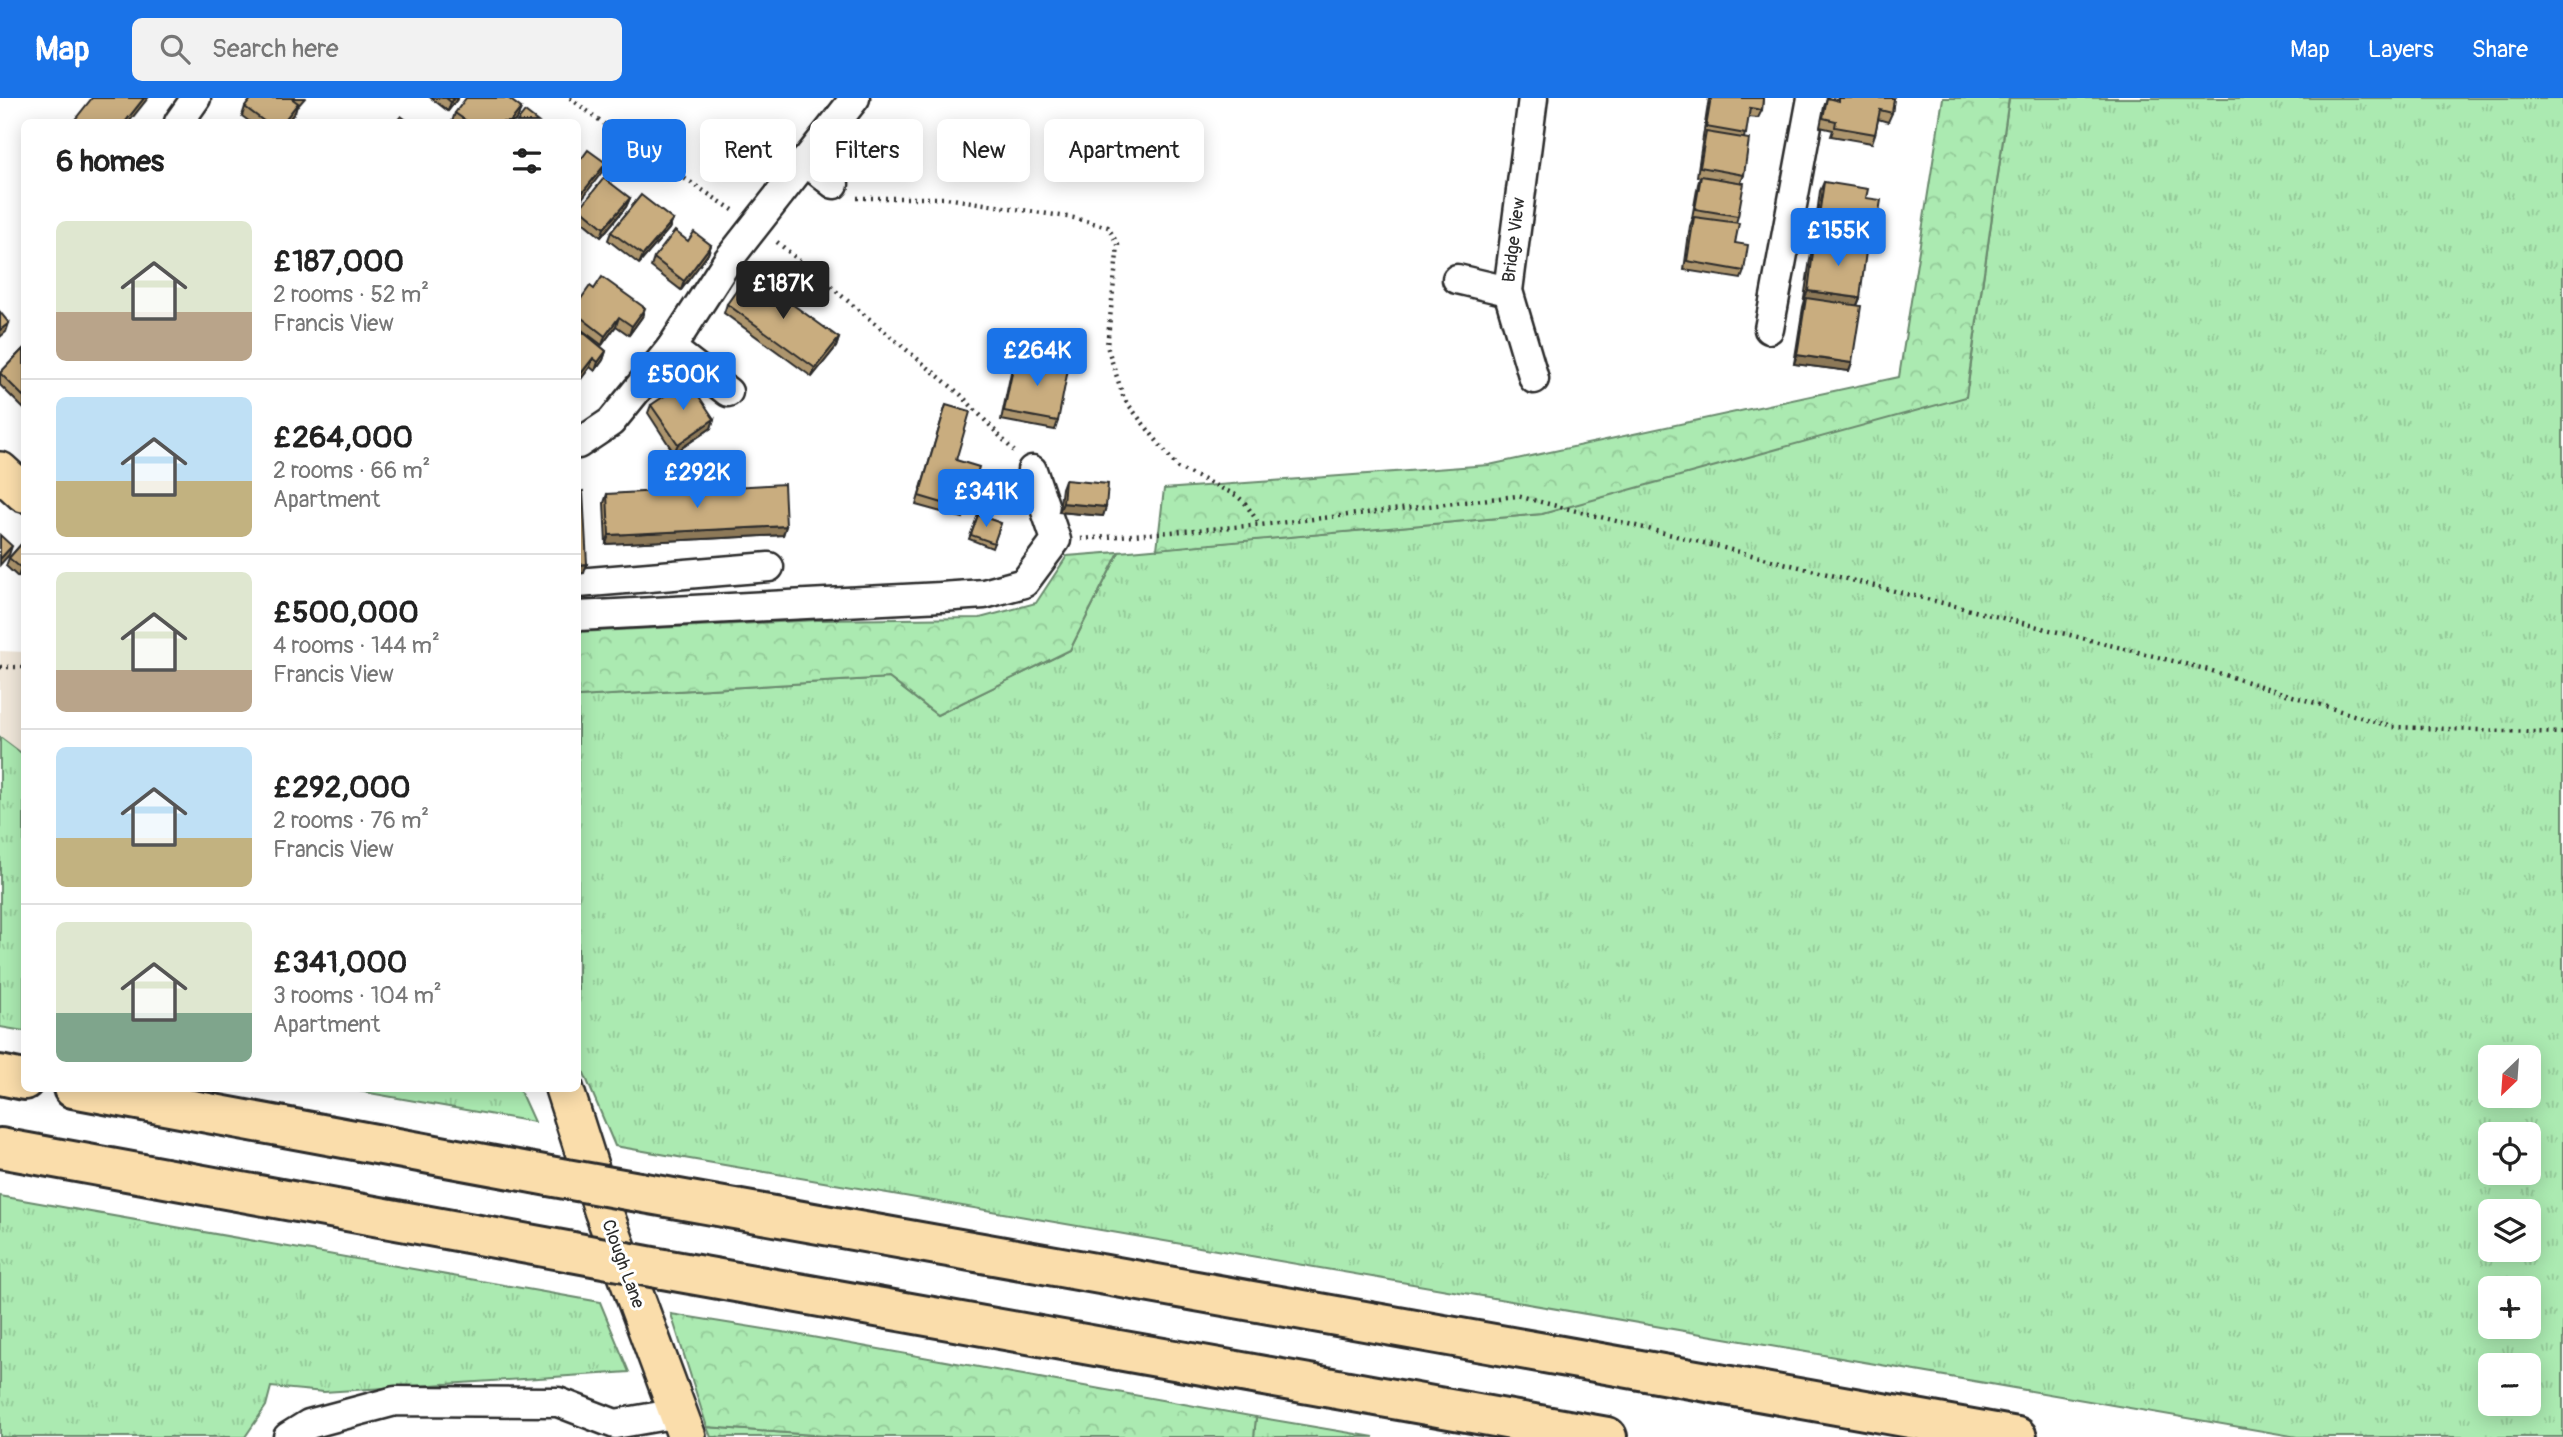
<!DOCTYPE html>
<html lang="en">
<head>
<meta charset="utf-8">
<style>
	:root { --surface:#fff; --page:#f2f2f2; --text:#222; --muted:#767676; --line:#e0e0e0; --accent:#1a73e8 }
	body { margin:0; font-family:Pangolin,sans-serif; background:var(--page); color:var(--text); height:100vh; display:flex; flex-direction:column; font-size:26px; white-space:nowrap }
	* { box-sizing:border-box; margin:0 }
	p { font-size:23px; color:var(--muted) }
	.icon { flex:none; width:38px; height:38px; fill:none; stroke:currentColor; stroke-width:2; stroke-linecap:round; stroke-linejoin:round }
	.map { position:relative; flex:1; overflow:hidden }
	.sheet { position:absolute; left:21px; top:21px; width:560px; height:973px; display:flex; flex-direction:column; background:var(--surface); border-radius:10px; box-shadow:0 4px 18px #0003 }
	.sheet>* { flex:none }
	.banner { position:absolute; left:602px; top:21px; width:665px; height:63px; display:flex; gap:14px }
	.needle { width:46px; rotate:205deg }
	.controls { position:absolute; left:2478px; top:947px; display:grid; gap:14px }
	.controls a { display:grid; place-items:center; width:63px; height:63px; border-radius:10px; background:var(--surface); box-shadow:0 4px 18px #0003; font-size:35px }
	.price { position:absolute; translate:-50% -60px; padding:0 16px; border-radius:7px; background:var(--accent); color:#fff; font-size:23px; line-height:46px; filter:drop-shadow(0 2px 4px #0008) }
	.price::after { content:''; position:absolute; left:50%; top:42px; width:21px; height:16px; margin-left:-10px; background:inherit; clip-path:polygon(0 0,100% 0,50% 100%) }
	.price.active { background:#222; color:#fff }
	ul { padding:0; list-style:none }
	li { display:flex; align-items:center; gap:21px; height:175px; padding:0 35px }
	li+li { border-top:2px solid var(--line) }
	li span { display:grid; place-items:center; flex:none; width:196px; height:140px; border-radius:10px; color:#555 }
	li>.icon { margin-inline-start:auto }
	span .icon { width:84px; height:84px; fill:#fffc; stroke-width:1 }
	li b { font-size:30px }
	h2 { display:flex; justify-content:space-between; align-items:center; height:84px; padding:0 35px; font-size:30px }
	.tag { padding:0 24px; border-radius:10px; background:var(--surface); box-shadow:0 4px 18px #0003; font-size:24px; line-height:63px }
	.tag.active { background:var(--accent); color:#fff }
	header { display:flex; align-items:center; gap:42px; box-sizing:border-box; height:98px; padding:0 35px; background:var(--accent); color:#fff }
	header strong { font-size:33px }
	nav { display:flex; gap:38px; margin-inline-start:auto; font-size:24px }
	.search { width:490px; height:63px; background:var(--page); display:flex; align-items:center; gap:18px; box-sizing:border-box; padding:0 24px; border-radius:10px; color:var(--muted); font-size:26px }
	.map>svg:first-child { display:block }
	.built { fill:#efe6d9 }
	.grass { fill:url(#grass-tufts); stroke:#6b8a6e; stroke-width:2; fill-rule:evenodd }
	.forest { fill:url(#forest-crowns); stroke:#6b8a6e; stroke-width:2 }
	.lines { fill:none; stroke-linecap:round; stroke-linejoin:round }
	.minor-casing { stroke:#2b2b2b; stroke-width:33 }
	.major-casing { stroke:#2b2b2b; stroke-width:42 }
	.highway-casing { stroke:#2b2b2b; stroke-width:44 }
	.path { stroke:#2b2b2b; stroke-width:4.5; stroke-dasharray:2 5; stroke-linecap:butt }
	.minor { stroke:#fff; stroke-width:28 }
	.major { stroke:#faddab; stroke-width:37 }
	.highway { stroke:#faddab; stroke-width:38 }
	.highway-bridge-casing { stroke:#2b2b2b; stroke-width:44; stroke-linecap:butt }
	.highway-bridge { stroke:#faddab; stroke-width:38 }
	.wall { fill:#ad956d; stroke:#2b2b2b; stroke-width:2 }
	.shaded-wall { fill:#8d7959; stroke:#2b2b2b; stroke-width:2 }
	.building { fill:#c9ad7f; stroke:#2b2b2b; stroke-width:2 }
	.labels { text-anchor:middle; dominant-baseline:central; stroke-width:6; stroke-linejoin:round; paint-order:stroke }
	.street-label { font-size:18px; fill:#2b2b2b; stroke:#fff }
</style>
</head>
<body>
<header>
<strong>Map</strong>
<div class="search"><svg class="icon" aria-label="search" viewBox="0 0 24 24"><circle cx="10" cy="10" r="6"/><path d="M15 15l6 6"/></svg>Search here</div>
<nav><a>Map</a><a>Layers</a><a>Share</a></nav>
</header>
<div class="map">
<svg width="2563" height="1339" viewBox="0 0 2563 1339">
	<defs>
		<pattern id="grass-tufts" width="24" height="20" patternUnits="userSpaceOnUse" patternTransform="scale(1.75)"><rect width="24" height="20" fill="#abeab1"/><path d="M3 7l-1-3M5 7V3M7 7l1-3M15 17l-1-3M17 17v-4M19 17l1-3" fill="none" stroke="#93c998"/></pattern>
		<pattern id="forest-crowns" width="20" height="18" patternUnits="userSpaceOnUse" patternTransform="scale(1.75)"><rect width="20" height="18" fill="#abeab1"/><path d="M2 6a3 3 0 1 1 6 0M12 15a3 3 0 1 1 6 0" fill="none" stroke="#93c998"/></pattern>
	</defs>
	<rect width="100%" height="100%" fill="#fff"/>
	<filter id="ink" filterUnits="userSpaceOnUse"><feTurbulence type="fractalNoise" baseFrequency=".0143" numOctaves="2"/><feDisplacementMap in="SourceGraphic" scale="14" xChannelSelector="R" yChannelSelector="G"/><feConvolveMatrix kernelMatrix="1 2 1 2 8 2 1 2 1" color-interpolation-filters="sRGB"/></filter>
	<g filter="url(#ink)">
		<polygon class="built" points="0,553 24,554 24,657 0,639"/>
		<g class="grass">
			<path d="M2009,0H2563V1339H2297L615,1048L578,961V599L889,580L937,617L1070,552L1119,454L1542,416L1968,287ZM2490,959H2529V998H2490ZM2490,1036H2529V1074H2490ZM2490,1113H2529V1152H2490ZM2490,1190H2529V1228H2490ZM2490,1267H2529V1306H2490Z"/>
			<polygon points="0,639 24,657 24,933 0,929"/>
			<polygon points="347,991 519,991 534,1024"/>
			<polygon points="0,1098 600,1204 629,1274 324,1294 271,1289 266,1308 245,1339 0,1339"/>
			<polygon points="1256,1319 1374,1339 1254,1339"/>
			<polygon points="707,1329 840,1339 711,1339"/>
		</g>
		<g class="forest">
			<polygon points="1943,0 2009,0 1966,299 1542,416 1157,451 1164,391 1489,367 1899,279"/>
			<polygon points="1119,454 1070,552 937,617 889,580 578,599 578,534 818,522 980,520 1036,505 1067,458"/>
			<polygon points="671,1216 801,1237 1256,1319 1254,1339 840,1339 707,1329"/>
		</g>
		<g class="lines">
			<g class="minor-casing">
				<g id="minor">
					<polyline points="1533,0 1508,193 1534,281"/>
					<polyline points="179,24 196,0"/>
					<polyline points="805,63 834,86"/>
					<polyline points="1457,181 1508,193"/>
					<polyline points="1769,231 1812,0"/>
					<polyline points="671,250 728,294"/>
					<polyline points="578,346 611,324 671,250 728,162 855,0"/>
					<polyline points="578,485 769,469"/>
					<polyline points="578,518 941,499 984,496 1024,485 1056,442 1032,372"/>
					<polyline points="288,1339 309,1326 395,1303 558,1304 615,1326 678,1315"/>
				</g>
			</g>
			<g class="major-casing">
				<g id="major">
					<polyline points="0,373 24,395"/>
					<polyline points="564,990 603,1112 687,1339"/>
				</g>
			</g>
			<g class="highway-casing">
				<g id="highway">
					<polyline points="0,977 24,982"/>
					<polyline points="73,990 549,1078"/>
					<polyline points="0,1050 572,1154"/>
					<polyline points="639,1094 2017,1339"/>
					<polyline points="663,1171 1607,1339"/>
				</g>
			</g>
			<g class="path">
				<polyline points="570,0 627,43 733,112"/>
				<polyline points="857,100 946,100 1074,120 1108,129 1118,147 1107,248 1124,301 1178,370 1236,397 1245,405 1260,427"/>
				<polyline points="777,144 961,297 1014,353"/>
				<polyline points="1081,441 1260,427 1517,398 2209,572 2392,629 2563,635"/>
				<polyline points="0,569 24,569"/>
			</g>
			<use href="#minor" class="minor"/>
			<use href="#major" class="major"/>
			<use href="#highway" class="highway"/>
			<g class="highway-bridge-casing">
				<g id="highway-bridge">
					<polyline points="549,1078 639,1094"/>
					<polyline points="572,1154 663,1171"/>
				</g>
			</g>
			<use href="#highway-bridge" class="highway-bridge"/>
		</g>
		<g class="wall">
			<polygon points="252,0 305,0 298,8 297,7 295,14 287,24 250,24 242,18 245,9"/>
			<polygon points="431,0 458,0 448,13"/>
			<polygon points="1709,0 1763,0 1762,12 1758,20 1748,19 1744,40 1744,77 1741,84 1738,118 1736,125 1735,145 1744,173 1741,181 1684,172 1690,128 1693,120 1692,120 1698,86 1700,79 1697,78"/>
			<polygon points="1827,0 1837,2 1838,0 1894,0 1892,15 1888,24 1878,21 1875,36 1872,45 1831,38 1833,32 1820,29 1824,9"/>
			<polygon points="521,10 518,19 514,24 452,24 455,15"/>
			<polygon points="1824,84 1866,100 1877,127 1874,136 1860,134 1857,145 1860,200 1857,208 1849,273 1794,266 1803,209 1805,202 1804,201 1812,148 1815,139 1818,139 1814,139 1820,93"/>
			<polygon points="630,100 626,109 601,139 578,120 580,110"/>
			<polygon points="673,122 669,131 639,166 608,142 611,134"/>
			<polygon points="688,143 711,147 708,156 681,192 651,169 654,160"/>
			<polygon points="578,205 642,219 629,237 616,228 602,247 578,229"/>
			<polygon points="727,206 839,240 836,249 812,279 724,215"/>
			<polygon points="578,230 606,253 603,262 595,273 590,269 578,285"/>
			<polygon points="24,250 24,311 0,287 0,275"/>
			<polygon points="1016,256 1058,323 1055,332 1001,322 1013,265"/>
			<polygon points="651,307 714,321 711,330 674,355 648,315"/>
			<polygon points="946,307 966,412 963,420 916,407"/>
			<polygon points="1065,382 1106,409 1103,418 1059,414 1062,390"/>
			<polygon points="607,396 786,428 783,437 606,446 604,405"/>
			<polygon points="978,417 1001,425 992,450 969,441"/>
			<polygon points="24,443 24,472 18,479 6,468 9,460"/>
		</g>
		<g class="shaded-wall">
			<polygon points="144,0 148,0 129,24 125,24"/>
			<polygon points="454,0 458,0 448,13 451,4"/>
			<polygon points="298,5 295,14 287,24 283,24"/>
			<polygon points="521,10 518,19 514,24 510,24"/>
			<polygon points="606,65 602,74 578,106 578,100"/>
			<polygon points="630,100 626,109 601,139 604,130"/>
			<polygon points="673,122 669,131 639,166 643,157"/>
			<polygon points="711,147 708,156 681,192 684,183"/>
			<polygon points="1808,193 1860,200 1856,209 1804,201"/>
			<polygon points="645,210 642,219 629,237 632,228"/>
			<polygon points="619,219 616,228 602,247 605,238"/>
			<polygon points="9,225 6,234 0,239 0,232"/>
			<polygon points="839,240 836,249 812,279 815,270"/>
			<polygon points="606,253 603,262 595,273 598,264"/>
			<polygon points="1797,257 1852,265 1849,273 1794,266"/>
			<polygon points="593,260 590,269 578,285 579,278"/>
			<polygon points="714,321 711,330 674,355 678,346"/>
			<polygon points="1063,405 1106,409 1103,418 1059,414"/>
			<polygon points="786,428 783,437 606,446 609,437"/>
			<polygon points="12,448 9,457 0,467 0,461"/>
			<polygon points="587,466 584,475 578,476 578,467"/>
			<polygon points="24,467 24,472 18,479 21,470"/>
		</g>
		<g class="building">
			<polygon points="92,0 144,0 125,24 73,24"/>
			<polygon points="252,0 291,0 298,5 283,24 265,24 245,9"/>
			<polygon points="446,0 454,0 451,4"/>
			<polygon points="466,0 508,0 521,10 510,24 468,24 455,15"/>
			<polygon points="1711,0 1763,0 1762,12 1750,10 1746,36 1706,29"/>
			<polygon points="1827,0 1839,3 1839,0 1894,0 1892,15 1880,12 1875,36 1835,29 1836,23 1823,20"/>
			<polygon points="525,14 538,24 517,24"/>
			<polygon points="401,18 409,24 396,24"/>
			<polygon points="1706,34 1749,41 1744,77 1700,69"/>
			<polygon points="588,52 606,65 578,100 578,56 582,60"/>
			<polygon points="1701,78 1744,85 1738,118 1695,111"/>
			<polygon points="604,80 630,100 604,130 580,110"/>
			<polygon points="1824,84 1868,91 1866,100 1881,102 1877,127 1862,125 1860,136 1817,130"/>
			<polygon points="641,97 673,122 643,157 611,134"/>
			<polygon points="1694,119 1739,125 1735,145 1748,147 1744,173 1687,163"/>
			<polygon points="675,133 688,143 694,134 711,147 684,183 654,160"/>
			<polygon points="1815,139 1867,146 1860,200 1808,193"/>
			<polygon points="749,175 839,240 815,270 727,206"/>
			<polygon points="602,179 645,210 632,228 619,219 605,238 578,217 578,205 590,188 594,191"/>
			<polygon points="1806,200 1861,208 1852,265 1797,257"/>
			<polygon points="0,214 9,225 0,232"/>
			<polygon points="578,230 606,253 598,264 593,260 579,278 578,277"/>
			<polygon points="24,250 24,299 0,275"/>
			<polygon points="1016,256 1069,266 1058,323 1004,313"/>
			<polygon points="688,282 714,321 678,346 651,307"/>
			<polygon points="946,307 970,314 956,362 979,369 966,412 919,398"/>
			<polygon points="1065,382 1108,386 1106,409 1063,405"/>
			<polygon points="784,386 786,428 609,437 607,396"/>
			<polygon points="583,393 587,466 578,467 578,394"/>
			<polygon points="978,417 1001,425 994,445 971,437"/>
			<polygon points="0,437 12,448 0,461"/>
			<polygon points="24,443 24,467 21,470 9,460"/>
		</g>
	</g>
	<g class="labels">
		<g class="street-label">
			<text transform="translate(1514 142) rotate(-83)">Bridge View</text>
			<text transform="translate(623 1166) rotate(70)">Clough Lane</text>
		</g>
	</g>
</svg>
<div class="controls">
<a><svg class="needle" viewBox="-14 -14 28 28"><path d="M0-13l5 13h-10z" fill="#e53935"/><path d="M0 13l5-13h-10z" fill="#767676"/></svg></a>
<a><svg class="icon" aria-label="locate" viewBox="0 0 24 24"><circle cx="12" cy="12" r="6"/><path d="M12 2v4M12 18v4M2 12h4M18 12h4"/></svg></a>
<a><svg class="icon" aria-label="layers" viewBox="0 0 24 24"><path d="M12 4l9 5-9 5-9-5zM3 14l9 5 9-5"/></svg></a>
<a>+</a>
<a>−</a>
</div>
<b class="price" style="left:1838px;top:170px">£155K</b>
<b class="price active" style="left:783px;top:223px">£187K</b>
<b class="price" style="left:1037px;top:290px">£264K</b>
<b class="price" style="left:683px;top:314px">£500K</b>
<b class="price" style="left:697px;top:412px">£292K</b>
<b class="price" style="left:986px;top:431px">£341K</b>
<div class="banner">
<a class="tag active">Buy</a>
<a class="tag">Rent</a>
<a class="tag">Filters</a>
<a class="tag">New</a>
<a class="tag">Apartment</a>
</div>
<section class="sheet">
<h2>6 homes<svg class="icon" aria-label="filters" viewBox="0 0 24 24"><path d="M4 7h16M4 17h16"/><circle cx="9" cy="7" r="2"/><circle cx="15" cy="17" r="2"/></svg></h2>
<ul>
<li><span style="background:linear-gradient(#dfe7d0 65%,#b9a48a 0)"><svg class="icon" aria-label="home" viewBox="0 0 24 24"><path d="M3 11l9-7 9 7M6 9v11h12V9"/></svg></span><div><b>£187,000</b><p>2 rooms · 52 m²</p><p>Francis View</p></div></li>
<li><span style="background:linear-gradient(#bfe0f5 60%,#c2b280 0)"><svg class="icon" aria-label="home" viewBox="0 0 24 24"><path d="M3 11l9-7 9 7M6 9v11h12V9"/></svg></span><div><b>£264,000</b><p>2 rooms · 66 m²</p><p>Apartment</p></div></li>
<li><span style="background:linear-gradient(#dfe7d0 70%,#b9a48a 0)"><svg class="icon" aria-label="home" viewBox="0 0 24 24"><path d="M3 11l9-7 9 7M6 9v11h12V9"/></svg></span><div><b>£500,000</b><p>4 rooms · 144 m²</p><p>Francis View</p></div></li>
<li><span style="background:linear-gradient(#bfe0f5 65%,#c2b280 0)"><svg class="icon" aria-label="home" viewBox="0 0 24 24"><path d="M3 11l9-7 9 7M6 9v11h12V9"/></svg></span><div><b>£292,000</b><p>2 rooms · 76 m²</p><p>Francis View</p></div></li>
<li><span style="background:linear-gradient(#dfe7d0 65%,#7fa58c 0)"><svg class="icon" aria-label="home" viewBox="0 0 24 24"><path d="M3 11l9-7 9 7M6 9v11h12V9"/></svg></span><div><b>£341,000</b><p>3 rooms · 104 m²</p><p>Apartment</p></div></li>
</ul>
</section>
</div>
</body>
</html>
